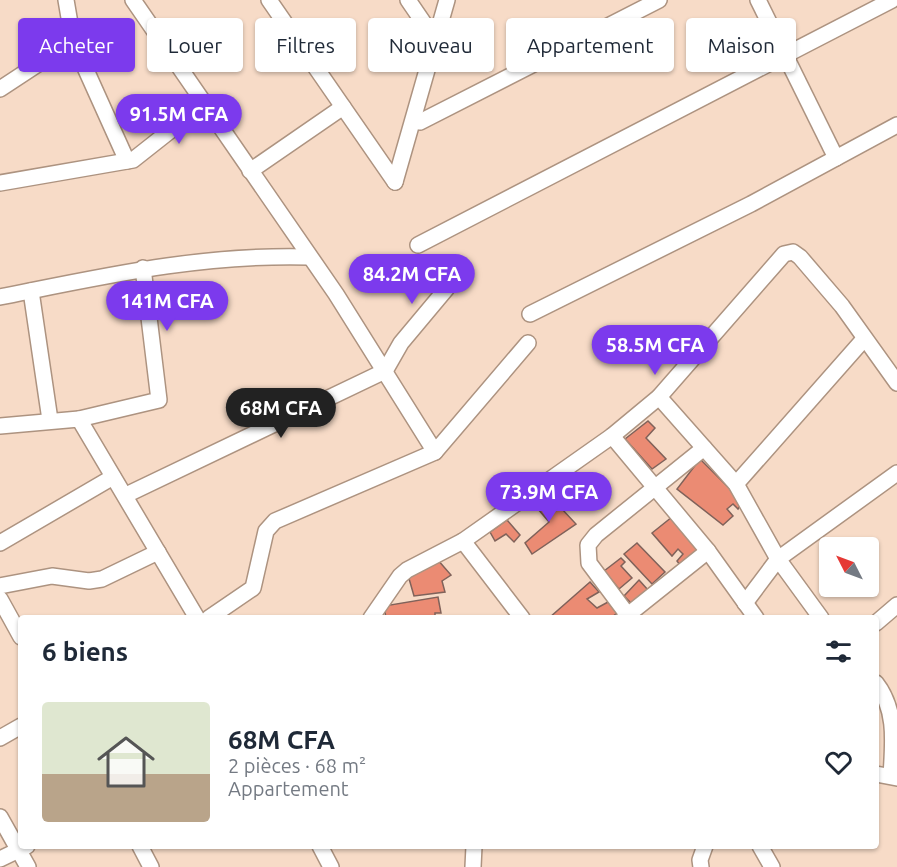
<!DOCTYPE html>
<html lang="fr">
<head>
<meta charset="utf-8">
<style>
	:root { --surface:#fff; --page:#f2f2f3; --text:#1f2937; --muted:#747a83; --line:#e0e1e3; --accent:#7c3aed }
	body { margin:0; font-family:Ubuntu,sans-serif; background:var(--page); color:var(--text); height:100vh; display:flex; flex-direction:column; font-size:22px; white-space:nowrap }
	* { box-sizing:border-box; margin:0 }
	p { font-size:20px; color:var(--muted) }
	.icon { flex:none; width:33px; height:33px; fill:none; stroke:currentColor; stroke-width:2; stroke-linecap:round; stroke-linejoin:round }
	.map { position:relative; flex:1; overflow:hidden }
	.sheet { position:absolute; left:18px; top:615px; width:861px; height:234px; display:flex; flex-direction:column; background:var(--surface); border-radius:6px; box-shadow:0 2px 4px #0004 }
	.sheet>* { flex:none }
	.guide { position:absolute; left:18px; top:18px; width:861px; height:54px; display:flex; gap:12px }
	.needle { width:39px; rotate:312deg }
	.controls { position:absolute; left:819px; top:537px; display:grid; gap:12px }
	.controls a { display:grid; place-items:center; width:60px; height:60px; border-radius:6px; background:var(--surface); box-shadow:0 2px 4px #0004; font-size:30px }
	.price { position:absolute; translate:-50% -51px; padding:0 14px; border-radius:21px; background:var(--accent); color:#fff; font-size:20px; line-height:39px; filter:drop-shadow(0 2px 3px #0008) }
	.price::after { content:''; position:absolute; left:50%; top:36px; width:18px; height:14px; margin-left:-9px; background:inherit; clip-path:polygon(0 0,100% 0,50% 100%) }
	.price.current { background:#222; color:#fff }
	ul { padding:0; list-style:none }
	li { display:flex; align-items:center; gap:18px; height:150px; padding:0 24px }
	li+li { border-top:2px solid var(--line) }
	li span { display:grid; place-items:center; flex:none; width:168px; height:120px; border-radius:6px; color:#555 }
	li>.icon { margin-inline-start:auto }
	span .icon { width:72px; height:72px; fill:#fffc; stroke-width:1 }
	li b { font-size:26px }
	h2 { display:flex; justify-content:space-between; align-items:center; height:72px; padding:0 24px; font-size:26px }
	.tag { padding:0 21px; border-radius:6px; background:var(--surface); box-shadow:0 2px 4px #0004; font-size:21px; line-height:54px }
	.tag.current { background:var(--accent); color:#fff }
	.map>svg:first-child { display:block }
	.building { fill:#eb8b73; stroke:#80625a; stroke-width:1.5 }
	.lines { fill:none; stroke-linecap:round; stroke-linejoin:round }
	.minor-casing { stroke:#ad9380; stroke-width:18 }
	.minor { stroke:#fff; stroke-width:15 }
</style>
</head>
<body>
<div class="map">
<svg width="897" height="867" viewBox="0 0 897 867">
	<rect width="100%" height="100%" fill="#f7dbc7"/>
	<g class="building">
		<polygon points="648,421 655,428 646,438 666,459 652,469 625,439"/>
		<polygon points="700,459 743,502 738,509 733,504 727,509 733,516 723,525 677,489"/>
		<polygon points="546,492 576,524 532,554 525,543 549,522 532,502"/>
		<polygon points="672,517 700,548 680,565 677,561 683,554 678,549 672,556 652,533"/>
		<polygon points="507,520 520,535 514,542 506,534 495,541 490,532"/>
		<polygon points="637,543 665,572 652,584 624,554"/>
		<polygon points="621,558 625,562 621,566 632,578 619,589 604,571"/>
		<polygon points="437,559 451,575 442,581 445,592 414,596 408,575"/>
		<polygon points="639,580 648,590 632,604 624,596"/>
		<polygon points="590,582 599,592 587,599 597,608 608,602 617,613 611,618 549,618"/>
		<polygon points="438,597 441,613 435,613 435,618 386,618 384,606"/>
	</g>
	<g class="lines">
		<g class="minor-casing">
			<g id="minor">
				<polyline points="66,0 73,41 127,161"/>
				<polyline points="133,0 336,294 435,452"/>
				<polyline points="269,0 395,182"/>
				<polyline points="408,0 434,38"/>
				<polyline points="758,0 836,158"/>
				<polyline points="0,89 73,41"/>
				<polyline points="420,122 659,0"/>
				<polyline points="250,171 343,107"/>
				<polyline points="395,182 447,0"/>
				<polyline points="0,183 133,160 204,104"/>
				<polyline points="418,245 892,0"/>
				<polyline points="31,291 50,420"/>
				<path d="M0,297C105,276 201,254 309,257"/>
				<polyline points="530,314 751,204 897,125"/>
				<polyline points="659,397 736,484 778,559 821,618"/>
				<polyline points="79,419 159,400 143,268"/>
				<polyline points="0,426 79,419 197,618"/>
				<polyline points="612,436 708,551 756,618"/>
				<polyline points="736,484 864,339"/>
				<polyline points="126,495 385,371 401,343 447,288"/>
				<polyline points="463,541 522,618"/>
				<polyline points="0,543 113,477"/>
				<polyline points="0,586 52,576 89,581 102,579 158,552"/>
				<polyline points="0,599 21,637"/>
				<polyline points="745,603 778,559 897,473"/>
				<polyline points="209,618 253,588 266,531 275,521 435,452 528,343"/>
				<polyline points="371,618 400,576 407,570 463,541 612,436 659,397 784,254 793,252 800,257 842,306 897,383"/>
				<polyline points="624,618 708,551"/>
				<polyline points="630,618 589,563 588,545 596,535 704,448"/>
				<polyline points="876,623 897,605"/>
				<path d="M876,683C897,710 893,743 891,776"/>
				<polyline points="0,738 21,726"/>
				<polyline points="876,774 897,778"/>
				<polyline points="0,817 28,867"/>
				<polyline points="140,846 151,867"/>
				<polyline points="320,846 331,867"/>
				<polyline points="760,846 772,867"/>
				<polyline points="0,859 27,846"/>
				<polyline points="473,867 474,846"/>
				<polyline points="701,867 700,860 705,846"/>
			</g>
		</g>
		<use href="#minor" class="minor"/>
	</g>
</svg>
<div class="controls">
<a><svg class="needle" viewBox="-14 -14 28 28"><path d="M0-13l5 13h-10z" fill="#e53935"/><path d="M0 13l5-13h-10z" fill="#747a83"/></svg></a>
</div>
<b class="price" style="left:179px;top:145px">91.5M CFA</b>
<b class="price" style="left:412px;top:305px">84.2M CFA</b>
<b class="price" style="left:167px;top:332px">141M CFA</b>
<b class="price" style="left:655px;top:376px">58.5M CFA</b>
<b class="price current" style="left:281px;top:439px">68M CFA</b>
<b class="price" style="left:549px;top:523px">73.9M CFA</b>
<div class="guide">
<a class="tag current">Acheter</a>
<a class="tag">Louer</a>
<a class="tag">Filtres</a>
<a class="tag">Nouveau</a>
<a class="tag">Appartement</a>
<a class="tag">Maison</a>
</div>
<section class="sheet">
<h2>6 biens<svg class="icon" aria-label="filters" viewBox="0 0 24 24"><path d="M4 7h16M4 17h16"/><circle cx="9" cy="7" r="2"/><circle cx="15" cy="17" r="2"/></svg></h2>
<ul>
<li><span style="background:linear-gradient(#dfe7d0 60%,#b9a48a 0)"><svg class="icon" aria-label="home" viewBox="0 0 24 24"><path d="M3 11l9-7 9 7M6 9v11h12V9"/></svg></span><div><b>68M CFA</b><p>2 pièces · 68 m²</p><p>Appartement</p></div><svg class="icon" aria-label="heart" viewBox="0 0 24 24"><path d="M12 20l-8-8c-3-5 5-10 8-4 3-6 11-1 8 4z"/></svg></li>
</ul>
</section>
</div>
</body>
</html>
